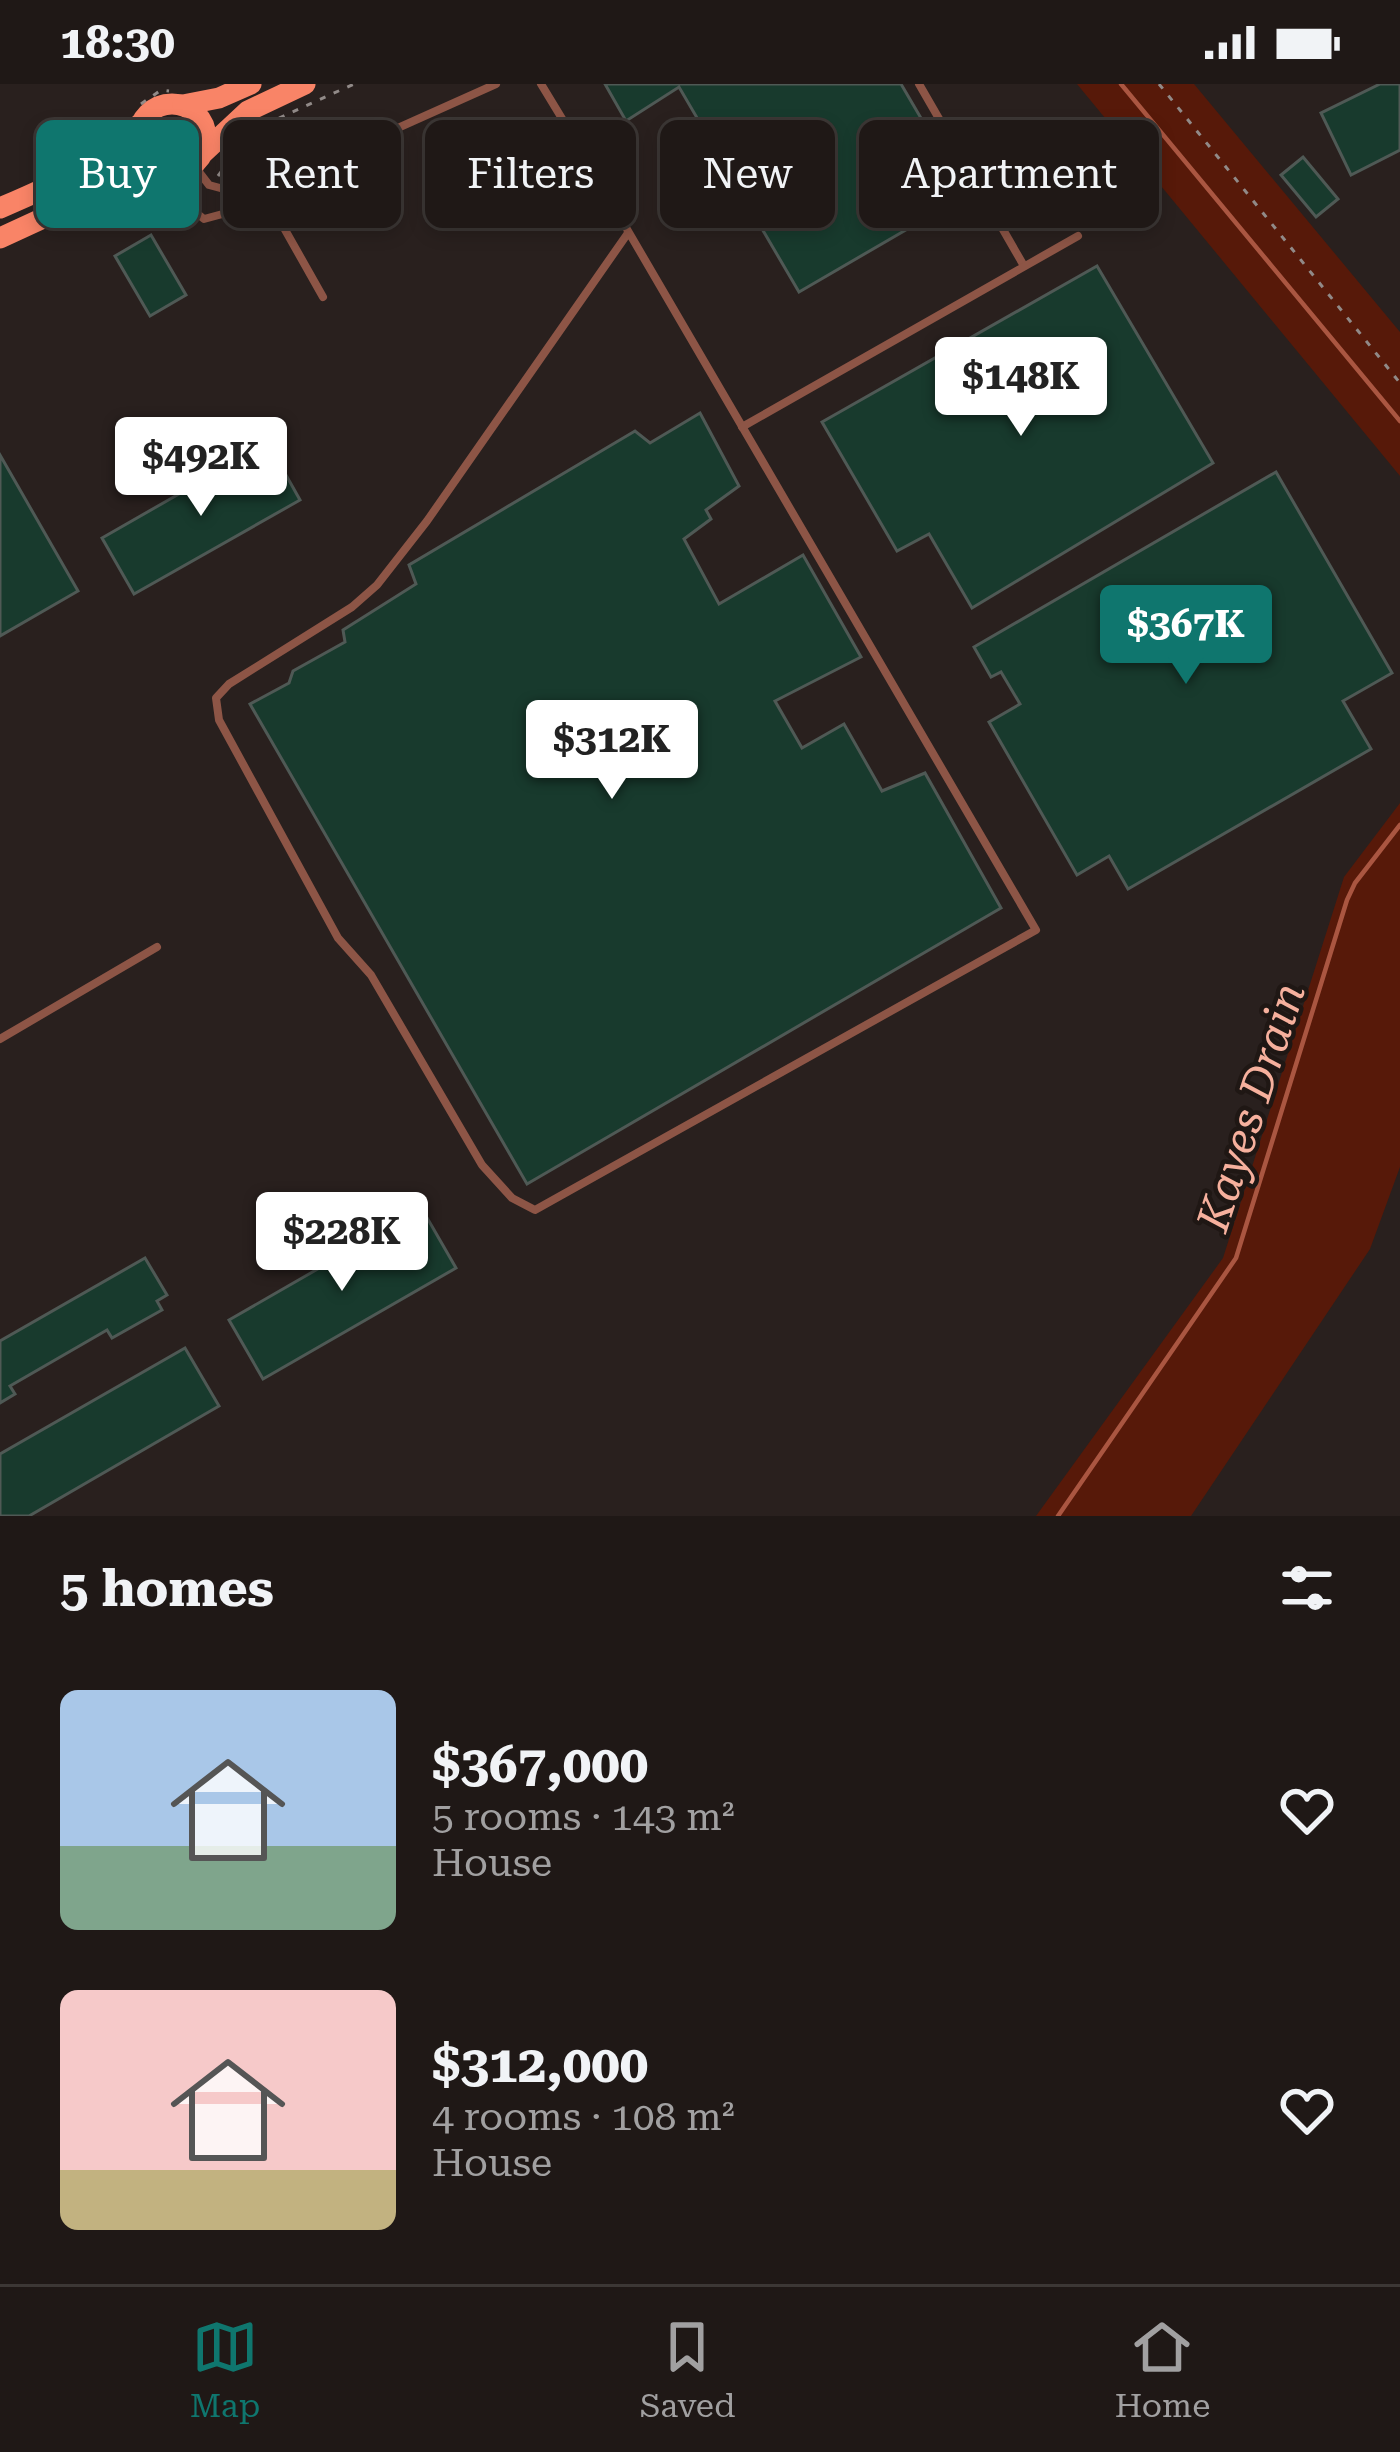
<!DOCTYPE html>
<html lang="en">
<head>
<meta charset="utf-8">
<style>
	:root { --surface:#1f1816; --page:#27211f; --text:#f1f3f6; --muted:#a1a0a1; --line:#3c3735; --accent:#0f766e }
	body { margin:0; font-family:"Roboto Serif",serif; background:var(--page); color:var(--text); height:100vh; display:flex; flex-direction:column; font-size:45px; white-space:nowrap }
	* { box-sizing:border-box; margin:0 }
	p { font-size:39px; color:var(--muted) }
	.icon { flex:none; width:66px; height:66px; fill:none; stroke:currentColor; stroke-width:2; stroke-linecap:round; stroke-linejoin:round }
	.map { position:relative; height:1432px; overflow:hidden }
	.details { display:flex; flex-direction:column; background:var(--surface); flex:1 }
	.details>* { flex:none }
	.top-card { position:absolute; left:36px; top:36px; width:1329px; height:108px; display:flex; gap:24px }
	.price { position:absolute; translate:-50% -102px; padding:0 27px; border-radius:12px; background:#fff; color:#222; font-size:39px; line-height:78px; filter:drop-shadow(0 3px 6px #0008) }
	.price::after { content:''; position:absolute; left:50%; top:72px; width:36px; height:27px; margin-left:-18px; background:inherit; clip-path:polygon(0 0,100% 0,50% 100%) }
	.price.active { background:var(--accent); color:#fff }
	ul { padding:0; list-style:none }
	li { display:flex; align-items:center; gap:36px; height:300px; padding:0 60px }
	li span { display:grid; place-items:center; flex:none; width:336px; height:240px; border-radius:18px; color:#555 }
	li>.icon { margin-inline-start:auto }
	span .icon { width:144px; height:144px; fill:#fffc; stroke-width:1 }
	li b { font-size:51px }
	h2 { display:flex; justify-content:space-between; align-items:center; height:144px; padding:0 60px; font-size:51px }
	.chip { padding:0 42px; border-radius:18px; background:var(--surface); box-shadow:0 6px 18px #0003,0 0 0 3px var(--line); font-size:42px; line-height:108px }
	.chip.active { background:var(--accent); color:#fff }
	.status { display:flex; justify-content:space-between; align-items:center; height:84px; padding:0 60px; background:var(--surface); direction:ltr }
	.status svg { height:33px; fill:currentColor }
	.menu { display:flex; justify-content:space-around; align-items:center; height:168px; border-top:3px solid var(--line); background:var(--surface); font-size:33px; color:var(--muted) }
	.menu a { display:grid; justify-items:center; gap:6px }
	.menu .active { color:var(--accent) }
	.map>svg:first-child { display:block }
	.green { fill:#571909 }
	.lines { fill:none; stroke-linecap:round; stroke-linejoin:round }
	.stream { stroke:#aa5641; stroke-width:4.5 }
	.building { fill:#183a2d; stroke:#4f5955; stroke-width:3 }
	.path { stroke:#918a88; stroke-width:3; stroke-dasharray:6 9; stroke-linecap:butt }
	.lane { stroke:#8d5546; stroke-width:8 }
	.primary { stroke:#f98467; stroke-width:21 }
	.labels { text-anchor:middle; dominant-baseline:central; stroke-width:9; stroke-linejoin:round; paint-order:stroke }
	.water-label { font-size:45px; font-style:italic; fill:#f6b09d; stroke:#1f1714 }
</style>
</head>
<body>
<div class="status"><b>18:30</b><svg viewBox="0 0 49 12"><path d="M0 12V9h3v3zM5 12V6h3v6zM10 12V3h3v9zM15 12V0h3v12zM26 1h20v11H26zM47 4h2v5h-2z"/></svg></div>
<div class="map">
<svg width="1400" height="1432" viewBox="0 0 1400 1432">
	<rect width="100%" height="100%" fill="#29201e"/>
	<g class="green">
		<polygon points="1077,0 1194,0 1400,248 1400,392"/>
		<polygon points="1400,719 1400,1083 1370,1165 1191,1432 1036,1432 1223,1174 1344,793"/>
	</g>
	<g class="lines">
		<g class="stream">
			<polyline points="1121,0 1400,337"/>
			<polyline points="1058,1432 1236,1174 1347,816 1355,799 1400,741"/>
		</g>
	</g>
	<g class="building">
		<polygon points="605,0 901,0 966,111 799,208 679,3 626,37"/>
		<polygon points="1380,0 1400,0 1400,66 1351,91 1321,29"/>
		<polygon points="1303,73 1338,115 1316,133 1281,91"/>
		<polygon points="151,151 186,211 150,232 115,172"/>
		<polygon points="1097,182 1213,379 972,524 929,450 897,467 822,338"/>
		<polygon points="700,329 739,402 706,426 711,435 684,455 719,520 803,471 861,573 775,617 802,664 844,640 882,707 925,689 1001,824 527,1100 250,620 289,599 293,587 345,558 343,546 416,500 409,481 635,347 650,359"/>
		<polygon points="268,359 300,416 134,510 102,454"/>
		<polygon points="0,371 78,507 0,552"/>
		<polygon points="1276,388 1392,589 1343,617 1371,665 1128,805 1109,772 1077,791 989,638 1020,620 1001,588 991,593 974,563"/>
		<polygon points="422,1125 456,1184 263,1295 229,1236"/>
		<polygon points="145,1174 167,1211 157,1217 162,1226 112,1254 107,1246 10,1302 15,1310 0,1319 0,1257"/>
		<polygon points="185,1264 219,1322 29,1432 0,1432 0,1370"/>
	</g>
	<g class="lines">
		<g class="path">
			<polyline points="1159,0 1400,299"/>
			<polyline points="141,20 161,6 169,7"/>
			<polyline points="279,34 354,0"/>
			<polyline points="218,92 244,56"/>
			<polyline points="140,108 166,114"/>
		</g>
		<g class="lane">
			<polyline points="541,0 572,51 1036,846 535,1126 512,1114 482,1081 371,891 338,854 219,636 216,614 229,600 352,523 377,501 427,437 628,149"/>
			<polyline points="919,0 1024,182"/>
			<polyline points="201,74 199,88 209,101 246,111"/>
			<polyline points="165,88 184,119 204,135 230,128 248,111 496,0"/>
			<polyline points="262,105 323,213"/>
			<polyline points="742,343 1078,152"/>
			<polyline points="0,955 157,863"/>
		</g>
		<g class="primary">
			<circle cx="172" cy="54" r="34"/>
			<polyline points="183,21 219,14 251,0"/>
			<polyline points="204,68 248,27 305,0"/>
			<path d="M0,124C54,101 98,82 140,40"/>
			<polyline points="0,154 154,83"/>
		</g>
	</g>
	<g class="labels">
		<g class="water-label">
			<text transform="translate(1251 1023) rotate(-72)">Kayes Drain</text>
		</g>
	</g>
</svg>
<b class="price" style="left:1021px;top:355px">$148K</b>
<b class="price" style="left:201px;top:435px">$492K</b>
<b class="price active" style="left:1186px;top:603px">$367K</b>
<b class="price" style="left:612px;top:718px">$312K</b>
<b class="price" style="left:342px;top:1210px">$228K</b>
<div class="top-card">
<a class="chip active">Buy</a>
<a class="chip">Rent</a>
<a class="chip">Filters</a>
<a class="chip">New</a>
<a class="chip">Apartment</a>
</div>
</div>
<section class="details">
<h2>5 homes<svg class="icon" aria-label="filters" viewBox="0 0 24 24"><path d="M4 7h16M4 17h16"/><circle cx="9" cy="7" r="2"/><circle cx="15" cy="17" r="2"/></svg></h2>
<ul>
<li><span style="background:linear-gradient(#a9c7e8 65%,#7fa58c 0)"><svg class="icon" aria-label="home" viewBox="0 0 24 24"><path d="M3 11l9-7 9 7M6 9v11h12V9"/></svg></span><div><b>$367,000</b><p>5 rooms · 143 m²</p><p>House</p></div><svg class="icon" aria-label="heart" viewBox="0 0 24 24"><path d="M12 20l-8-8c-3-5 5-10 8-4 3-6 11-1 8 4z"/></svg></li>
<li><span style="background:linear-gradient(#f6c9c9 75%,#c2b280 0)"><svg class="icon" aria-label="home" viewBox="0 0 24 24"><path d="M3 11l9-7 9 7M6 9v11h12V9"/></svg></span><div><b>$312,000</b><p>4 rooms · 108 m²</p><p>House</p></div><svg class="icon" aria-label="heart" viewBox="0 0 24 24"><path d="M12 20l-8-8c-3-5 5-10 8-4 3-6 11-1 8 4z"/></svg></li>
</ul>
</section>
<nav class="menu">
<a class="active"><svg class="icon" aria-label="map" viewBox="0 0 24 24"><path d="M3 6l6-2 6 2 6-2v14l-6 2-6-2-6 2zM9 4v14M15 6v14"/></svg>Map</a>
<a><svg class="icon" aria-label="saved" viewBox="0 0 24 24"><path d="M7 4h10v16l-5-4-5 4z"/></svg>Saved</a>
<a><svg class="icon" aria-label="home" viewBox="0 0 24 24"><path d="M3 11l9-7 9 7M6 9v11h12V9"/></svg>Home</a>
</nav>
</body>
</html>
